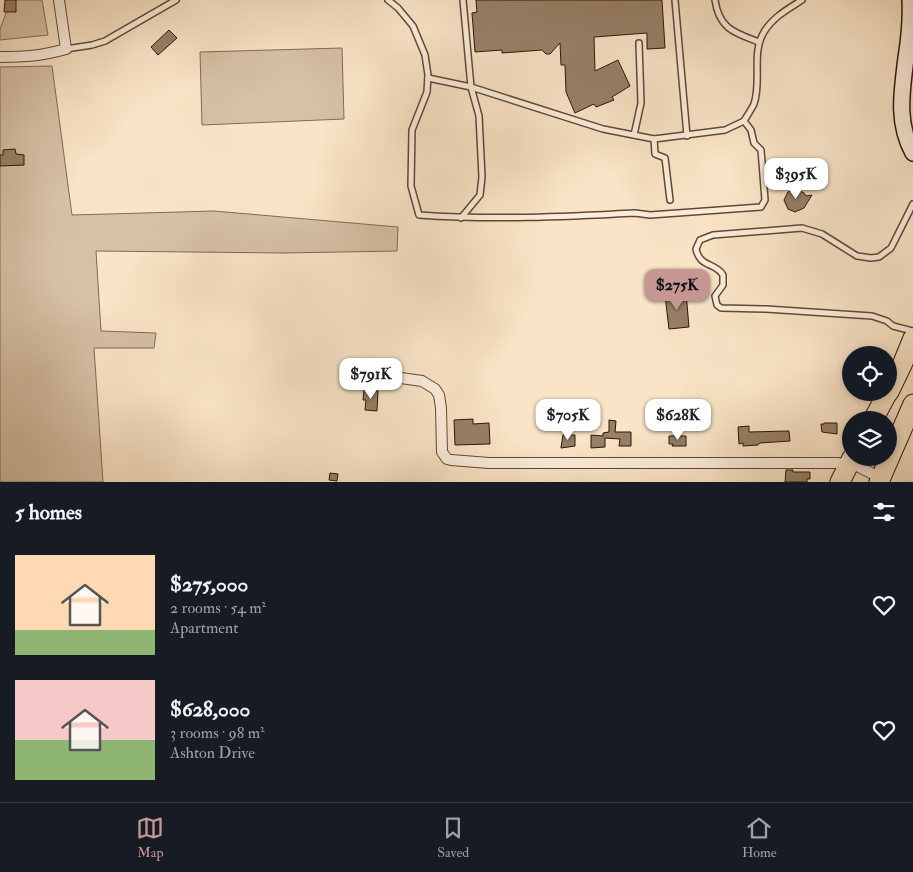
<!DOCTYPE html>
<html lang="en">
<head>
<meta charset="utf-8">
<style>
	:root { --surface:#171b24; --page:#242831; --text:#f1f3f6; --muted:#9ea1a6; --line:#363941; --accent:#c59692 }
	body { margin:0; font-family:"IM FELL Double Pica",serif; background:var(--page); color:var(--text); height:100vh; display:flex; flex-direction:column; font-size:19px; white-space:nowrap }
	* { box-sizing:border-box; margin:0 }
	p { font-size:16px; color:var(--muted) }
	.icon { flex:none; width:28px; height:28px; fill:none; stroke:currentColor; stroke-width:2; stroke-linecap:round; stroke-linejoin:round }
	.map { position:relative; height:482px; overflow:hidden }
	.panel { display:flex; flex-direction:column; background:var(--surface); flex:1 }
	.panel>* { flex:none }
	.tools { position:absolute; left:842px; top:346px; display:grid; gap:10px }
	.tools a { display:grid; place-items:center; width:55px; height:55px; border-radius:50%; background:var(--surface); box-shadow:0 2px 8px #0003; font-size:25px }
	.price { position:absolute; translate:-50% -42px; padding:0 11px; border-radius:10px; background:#fff; color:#222; font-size:16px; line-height:32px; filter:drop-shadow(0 1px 2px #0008) }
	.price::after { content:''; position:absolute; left:50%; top:30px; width:15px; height:11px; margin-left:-8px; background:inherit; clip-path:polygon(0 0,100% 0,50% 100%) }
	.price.selected { background:var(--accent); color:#111 }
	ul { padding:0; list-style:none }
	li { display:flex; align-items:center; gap:15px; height:125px; padding:0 15px }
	li span { display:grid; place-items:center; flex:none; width:140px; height:100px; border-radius:0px; color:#555 }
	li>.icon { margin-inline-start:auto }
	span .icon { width:60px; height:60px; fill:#fffc; stroke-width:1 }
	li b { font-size:21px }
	h2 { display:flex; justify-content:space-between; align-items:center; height:60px; padding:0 15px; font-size:21px }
	.menu { display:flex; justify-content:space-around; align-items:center; height:70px; border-top:1px solid var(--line); background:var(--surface); font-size:14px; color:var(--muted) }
	.menu a { display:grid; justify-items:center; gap:2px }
	.menu .selected { color:var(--accent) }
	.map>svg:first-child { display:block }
	.green { fill:#d6c1a6; stroke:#826a54 }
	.building { fill:#978068; stroke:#2d1402 }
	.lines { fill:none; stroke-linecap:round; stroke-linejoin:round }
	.lane-casing { stroke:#604833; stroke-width:8 }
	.street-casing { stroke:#604833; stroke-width:12 }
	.secondary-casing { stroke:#2d1402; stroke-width:18 }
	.highway-casing { stroke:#2d1402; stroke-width:21 }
	.lane { stroke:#fbeddb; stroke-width:5 }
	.street { stroke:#fbeddb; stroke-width:10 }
	.secondary { stroke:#fbeddb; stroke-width:15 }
	.highway { stroke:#f9e4c7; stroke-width:19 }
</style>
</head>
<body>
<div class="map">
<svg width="913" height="482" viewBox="0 0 913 482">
	<rect width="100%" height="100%" fill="#f9e4c7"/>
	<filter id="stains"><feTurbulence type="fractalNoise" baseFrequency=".004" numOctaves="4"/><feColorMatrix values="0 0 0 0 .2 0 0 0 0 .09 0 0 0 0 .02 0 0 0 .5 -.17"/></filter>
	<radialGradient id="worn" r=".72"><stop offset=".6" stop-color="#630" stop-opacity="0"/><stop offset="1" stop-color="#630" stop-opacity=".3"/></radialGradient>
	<g class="green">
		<polygon points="11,0 42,0 48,35 0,40 0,29"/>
		<polygon points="342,48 344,119 202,125 200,52"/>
		<polygon points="52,66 72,215 214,211 398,227 397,251 284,253 96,251 101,331 156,333 154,348 94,348 103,482 0,482 0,67"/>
	</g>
	<g class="building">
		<polygon points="5,0 16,0 16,12 4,12"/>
		<polygon points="476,0 662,0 665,48 647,49 647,33 594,37 595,71 618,60 630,86 612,97 614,100 596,107 594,104 575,113 566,92 565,65 561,65 560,43 550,54 546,54 542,50 502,53 502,50 475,52 472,13 477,12"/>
		<polygon points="169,30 177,38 158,55 151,47"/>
		<polygon points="15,149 16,154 24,155 24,165 0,166 0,155 3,155 3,150"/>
		<polygon points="796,189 804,193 806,196 812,195 804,208 795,212 788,209 784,200 788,192"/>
		<polygon points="678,293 686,293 689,327 669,329 665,295"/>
		<polygon points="375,366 376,374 373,377 366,378 364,367"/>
		<polygon points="364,390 378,391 377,411 365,410 366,400 363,400"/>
		<polygon points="672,415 673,425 662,426 661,416"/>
		<polygon points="473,419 473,424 489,423 490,444 455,445 454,420"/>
		<polygon points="609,420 616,421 615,432 631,432 631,446 619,446 620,439 605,438 605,447 591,448 591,435 603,436 603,433 609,432"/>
		<polygon points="824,423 837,423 837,434 822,432 821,424 824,424"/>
		<polygon points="749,426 749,432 789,431 790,441 760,443 758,445 743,446 743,443 739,444 738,427"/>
		<polygon points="563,435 575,435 575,446 561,448"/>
		<polygon points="669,436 686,436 686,446 672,446 673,444 669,444"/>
		<polygon points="786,470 793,470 793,472 810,472 810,479 807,479 807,482 785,482"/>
		<polygon points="330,473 338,474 337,481 329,480"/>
	</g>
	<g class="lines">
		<g class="lane-casing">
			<g id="lane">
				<path d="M388,0L398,8L413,26L425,55L428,75L427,92L412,130L411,186L419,215C491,220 562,217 635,213L650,215L761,207L765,200L761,150L754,143L751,130L744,121C747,116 751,110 754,104C762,81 751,53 764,32C773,17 788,9 802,0"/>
				<polyline points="675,0 687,136"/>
				<path d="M715,0C719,29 735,33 759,42"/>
				<polyline points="66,49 92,45 105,41 176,0"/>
				<polyline points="428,78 471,87 603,129 654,139 725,130 744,121"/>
				<polyline points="634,135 641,103 639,43"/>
				<polyline points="654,139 655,154 665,158 670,200"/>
				<path d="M913,204L891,248L879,257L871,258L857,256L822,234L802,228L713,235L700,240L696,249C700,268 715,262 723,275V285L715,296L717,305L721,308L766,309L872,316L887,321L893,326L913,331"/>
				<polyline points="461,218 480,195 482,177 479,116 471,87 463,0"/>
			</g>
		</g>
		<g class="street-casing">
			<g id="street">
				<path d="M0,57C25,57 41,56 66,49L59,0"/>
				<polyline points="377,383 382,378 387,376 422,381 435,389 439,395 441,408 442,452 447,459 451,460 489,463 837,463 857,466 881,478"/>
			</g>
		</g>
		<g class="secondary-casing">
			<path id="secondary" d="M910,0C911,19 909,39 906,58C902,91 896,122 913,153"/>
		</g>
		<g class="highway-casing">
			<g id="highway">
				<polyline points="889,392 902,365 913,338"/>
				<polyline points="873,420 888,392"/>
				<polyline points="840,482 852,458"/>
				<polyline points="879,482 913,404"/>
			</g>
		</g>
		<use href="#lane" class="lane"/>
		<use href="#street" class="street"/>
		<use href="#secondary" class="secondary"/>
		<use href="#highway" class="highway"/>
	</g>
	<rect width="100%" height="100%" filter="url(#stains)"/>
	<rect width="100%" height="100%" fill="url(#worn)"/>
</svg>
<div class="tools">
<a><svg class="icon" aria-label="locate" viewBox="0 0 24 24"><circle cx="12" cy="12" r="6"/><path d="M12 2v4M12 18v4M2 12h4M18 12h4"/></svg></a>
<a><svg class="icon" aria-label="layers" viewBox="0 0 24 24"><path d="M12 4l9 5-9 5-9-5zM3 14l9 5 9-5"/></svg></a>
</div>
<b class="price" style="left:796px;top:200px">$395K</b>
<b class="price selected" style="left:677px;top:311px">$275K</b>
<b class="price" style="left:371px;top:400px">$791K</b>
<b class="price" style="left:568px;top:441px">$705K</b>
<b class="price" style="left:678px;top:441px">$628K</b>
</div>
<section class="panel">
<h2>5 homes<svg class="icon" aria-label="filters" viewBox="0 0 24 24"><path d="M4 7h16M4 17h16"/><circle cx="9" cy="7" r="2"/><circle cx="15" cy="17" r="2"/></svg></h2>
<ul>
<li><span style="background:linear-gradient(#ffd9b3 75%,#8fb573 0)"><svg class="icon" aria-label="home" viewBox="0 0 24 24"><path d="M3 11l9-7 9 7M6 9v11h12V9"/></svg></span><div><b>$275,000</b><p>2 rooms · 54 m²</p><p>Apartment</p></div><svg class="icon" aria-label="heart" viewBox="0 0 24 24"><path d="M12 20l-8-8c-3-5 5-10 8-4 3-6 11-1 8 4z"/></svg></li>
<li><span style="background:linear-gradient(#f6c9c9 60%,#8fb573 0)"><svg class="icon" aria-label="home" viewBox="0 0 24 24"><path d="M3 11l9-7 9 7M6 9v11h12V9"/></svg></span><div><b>$628,000</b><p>3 rooms · 98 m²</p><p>Ashton Drive</p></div><svg class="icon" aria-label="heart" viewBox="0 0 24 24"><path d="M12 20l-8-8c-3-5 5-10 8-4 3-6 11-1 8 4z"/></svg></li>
</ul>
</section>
<nav class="menu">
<a class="selected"><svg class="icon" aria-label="map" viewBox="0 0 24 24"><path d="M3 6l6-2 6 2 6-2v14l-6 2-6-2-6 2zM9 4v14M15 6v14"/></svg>Map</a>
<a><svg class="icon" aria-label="saved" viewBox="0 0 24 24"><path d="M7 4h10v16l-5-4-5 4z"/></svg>Saved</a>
<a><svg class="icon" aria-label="home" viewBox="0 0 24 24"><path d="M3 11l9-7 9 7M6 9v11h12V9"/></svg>Home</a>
</nav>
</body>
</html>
